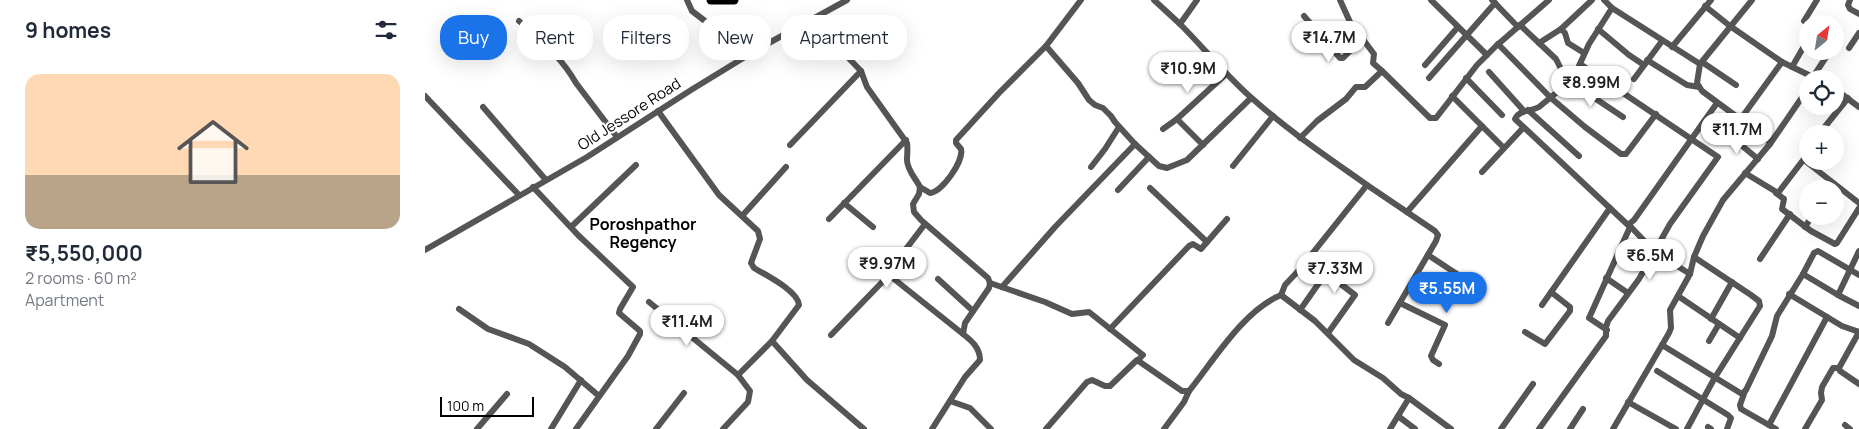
<!DOCTYPE html>
<html lang="en">
<head>
<meta charset="utf-8">
<style>
	:root { --surface:#fff; --page:#f6f6f7; --text:#1f2937; --muted:#747a83; --line:#e0e1e3; --accent:#1a73e8 }
	body { margin:0; font-family:Manrope,sans-serif; background:var(--page); color:var(--text); height:100vh; display:flex; flex-direction:column; font-size:19px; white-space:nowrap }
	* { box-sizing:border-box; margin:0 }
	p { font-size:16px; color:var(--muted) }
	.icon { flex:none; width:28px; height:28px; fill:none; stroke:currentColor; stroke-width:2; stroke-linecap:round; stroke-linejoin:round }
	.map { position:relative; flex:1; overflow:hidden }
	.drawer { display:flex; flex-direction:column; background:var(--surface); width:425px }
	.drawer>* { flex:none }
	.hud { position:absolute; left:15px; top:15px; width:475px; height:45px; display:flex; gap:10px }
	.needle { width:32px; rotate:30deg }
	.controls { position:absolute; left:1374px; top:15px; display:grid; gap:10px }
	.controls a { display:grid; place-items:center; width:45px; height:45px; border-radius:50%; background:var(--surface); box-shadow:0 5px 20px #0002; font-size:25px }
	.scale { position:absolute; left:15px; bottom:12px; width:94px; box-sizing:border-box; padding-left:5px; border:2px solid #000; border-top:0; font-size:14px; line-height:18px; white-space:nowrap; color:#000; -webkit-text-stroke:4px #fff; paint-order:stroke }
	.price { position:absolute; translate:-50% -42px; padding:0 11px; border-radius:18px; background:#fff; color:#222; font-size:16px; line-height:32px; filter:drop-shadow(0 1px 2px #0008) }
	.price::after { content:''; position:absolute; left:50%; top:30px; width:15px; height:11px; margin-left:-8px; background:inherit; clip-path:polygon(0 0,100% 0,50% 100%) }
	.price.on { background:var(--accent); color:#fff }
	ul { padding:0; list-style:none }
	li { display:grid; align-content:center; gap:10px; height:265px; padding:0 25px }
	li+li { border-top:1px solid var(--line) }
	li span { display:grid; place-items:center; height:155px; border-radius:15px; color:#555 }
	li>.icon { margin-inline-start:auto }
	span .icon { width:90px; height:90px; fill:#fffc; stroke-width:1 }
	li b { font-size:21px }
	h2 { display:flex; justify-content:space-between; align-items:center; height:60px; padding:0 25px; font-size:21px }
	.tag { padding:0 18px; border-radius:20px; background:var(--surface); box-shadow:0 5px 20px #0002; font-size:18px; line-height:45px }
	.tag.on { background:var(--accent); color:#fff }
	main { display:flex; flex:1; min-height:0 }
	.map>svg:first-child { display:block }
	.lines { fill:none; stroke-linecap:round; stroke-linejoin:round }
	.minor { stroke:#555; stroke-width:6 }
	.highway { stroke:#000; stroke-width:9 }
	.labels { text-anchor:middle; dominant-baseline:central; stroke-width:4; stroke-linejoin:round; paint-order:stroke }
	.street-label { font-size:15px; fill:#000; stroke:#fff }
	.neighbourhood-label { font-size:16px; font-weight:bold; fill:#000; stroke:#fff }
</style>
</head>
<body>
<main>
<section class="drawer">
<h2>9 homes<svg class="icon" aria-label="filters" viewBox="0 0 24 24"><path d="M4 7h16M4 17h16"/><circle cx="9" cy="7" r="2"/><circle cx="15" cy="17" r="2"/></svg></h2>
<ul>
<li><span style="background:linear-gradient(#ffd9b3 65%,#b9a48a 0)"><svg class="icon" aria-label="home" viewBox="0 0 24 24"><path d="M3 11l9-7 9 7M6 9v11h12V9"/></svg></span><div><b>₹5,550,000</b><p>2 rooms · 60 m²</p><p>Apartment</p></div></li>
</ul>
</section>
<div class="map">
<svg width="1434" height="429" viewBox="0 0 1434 429">
	<rect width="100%" height="100%" fill="#fff"/>
	<g class="lines">
		<g class="minor">
			<polyline points="262,0 267,11 297,34 322,56"/>
			<polyline points="729,0 755,24"/>
			<polyline points="1006,0 1062,55"/>
			<polyline points="1067,0 1093,27"/>
			<polyline points="1179,0 1187,8 1275,64 1327,0"/>
			<polyline points="1425,0 1423,5 1425,9 1434,14"/>
			<polyline points="1280,6 1305,26 1357,62 1392,79"/>
			<path d="M1187,8L1164,44L1148,79L1114,107C1105,112 1095,109 1090,119L1203,225L1209,220L1292,103"/>
			<polyline points="879,16 915,58 918,58 937,39"/>
			<path d="M393,17L410,44L436,71L442,87L482,143C483,149 482,154 482,160C482,170 491,179 495,187L494,194L488,204L489,212L496,220L563,278L565,283L564,288L540,323L538,334C547,341 555,348 555,360L540,377L507,429"/>
			<path d="M94,21C114,37 138,60 151,83L192,137"/>
			<polyline points="1379,21 1392,0"/>
			<polyline points="1095,25 1131,59 1141,79 1198,117"/>
			<polyline points="1136,29 1167,0"/>
			<polyline points="1173,29 1204,55 1219,65"/>
			<polyline points="1114,43 1136,29 1140,33 1143,43 1159,53"/>
			<polyline points="1073,44 1126,98 1160,127 1196,154 1201,154 1231,114"/>
			<polyline points="1410,44 1410,43"/>
			<polyline points="621,46 653,83 664,100 670,105 678,108 686,116 690,122 710,144 734,166 742,168 762,160 826,98"/>
			<polyline points="1247,47 1286,0"/>
			<polyline points="1424,48 1434,33"/>
			<polyline points="1222,60 1262,85 1274,87"/>
			<polyline points="1277,62 1311,85"/>
			<polyline points="1000,65 1033,27"/>
			<polyline points="1367,67 1382,41"/>
			<polyline points="957,71 1005,118 1011,118 1052,65 1071,46 1124,0"/>
			<polyline points="1064,72 1099,111"/>
			<polyline points="1388,77 1405,51"/>
			<polyline points="1004,78 1070,3"/>
			<polyline points="1041,78 1077,115"/>
			<polyline points="1209,79 1237,41"/>
			<polyline points="1410,89 1434,107"/>
			<polyline points="0,96 94,195"/>
			<polyline points="1027,96 1079,148"/>
			<polyline points="58,107 121,180"/>
			<polyline points="1103,110 1154,156"/>
			<path d="M233,111L294,195L333,231L335,239L326,263L329,268C341,275 373,291 374,305L347,341L382,380L439,429"/>
			<polyline points="752,119 778,145"/>
			<polyline points="738,129 752,119 801,74"/>
			<polyline points="1394,134 1423,98"/>
			<polyline points="875,138 892,121 921,99 931,87 940,87 957,71 948,63 949,54 925,22 915,0"/>
			<polyline points="1345,144 1382,90"/>
			<polyline points="365,145 436,71"/>
			<polyline points="1333,159 1304,135 1357,62"/>
			<polyline points="1379,160 1434,203"/>
			<polyline points="808,166 848,116"/>
			<polyline points="666,167 680,149 694,127"/>
			<polyline points="1057,172 1098,128"/>
			<polyline points="1320,173 1353,193 1382,155"/>
			<polyline points="942,185 1010,231 1013,235 1011,241 963,323"/>
			<polyline points="108,187 153,235 208,287 195,309 194,313 215,331 215,334 203,356 151,429"/>
			<path d="M495,187L505,193C517,192 539,161 536,149L531,143V140L574,93L621,46L656,0"/>
			<polyline points="725,188 782,242"/>
			<polyline points="693,190 724,157"/>
			<polyline points="1351,193 1359,199 1357,209 1386,231 1410,244 1412,243 1434,208"/>
			<polyline points="419,203 448,227"/>
			<polyline points="982,212 1057,126"/>
			<polyline points="317,216 361,167"/>
			<polyline points="404,219 481,140"/>
			<polyline points="500,224 465,270 464,275 538,334"/>
			<polyline points="1204,225 1230,252 1265,274"/>
			<polyline points="146,227 211,165"/>
			<polyline points="1380,227 1387,216"/>
			<polyline points="0,250 162,157 266,90 333,49 422,0"/>
			<polyline points="1003,255 1038,278"/>
			<polyline points="883,259 930,295 903,333"/>
			<polyline points="1335,259 1365,214"/>
			<polyline points="1378,274 1389,253 1393,251 1434,275"/>
			<polyline points="1181,278 1203,293"/>
			<polyline points="513,279 548,311"/>
			<polyline points="565,283 620,302 647,314 664,312 718,355 713,360"/>
			<polyline points="577,287 630,227 710,144"/>
			<polyline points="1364,294 1417,326 1434,332"/>
			<polyline points="856,295 890,321 929,360 958,378 976,394 984,398 965,429"/>
			<polyline points="1413,295 1434,306"/>
			<polyline points="1253,296 1315,338"/>
			<polyline points="224,302 313,375"/>
			<polyline points="975,303 1020,325 1006,356 1008,360 1014,364"/>
			<polyline points="1117,305 1185,208"/>
			<polyline points="34,309 63,329 104,344 140,367 174,396"/>
			<polyline points="875,310 901,273"/>
			<polyline points="1286,319 1307,282"/>
			<polyline points="685,329 764,246 768,244 776,249 802,219"/>
			<polyline points="1182,330 1164,318 1205,227"/>
			<polyline points="1100,332 1120,344 1145,311 1145,307 1126,292"/>
			<polyline points="1434,332 1414,368 1415,371 1434,384"/>
			<polyline points="406,335 464,275"/>
			<polyline points="1284,341 1294,324"/>
			<polyline points="1237,345 1317,394 1321,390 1347,336 1352,316 1378,274 1413,295 1434,251"/>
			<polyline points="1232,371 1303,415 1306,418 1302,429"/>
			<polyline points="1320,391 1315,405 1316,409 1351,429"/>
			<polyline points="984,398 1026,429"/>
			<polyline points="525,401 545,408 566,429"/>
			<polyline points="1203,402 1251,429"/>
			<polyline points="973,416 990,429"/>
			<polyline points="1344,425 1402,317"/>
			<polyline points="1420,425 1425,429"/>
			<polyline points="1283,427 1286,429"/>
			<polyline points="52,429 82,394"/>
			<polyline points="126,429 156,380"/>
			<polyline points="231,429 259,393"/>
			<polyline points="298,429 323,402 325,391 313,375 347,341"/>
			<path d="M621,429L662,382L667,380L680,386H685L712,360L757,391H764C789,360 818,311 856,295L860,285L875,269L942,185C904,158 865,132 829,100C802,77 780,49 755,24L772,0"/>
			<polyline points="739,429 759,402 764,391"/>
			<polyline points="1076,429 1108,384"/>
			<polyline points="1114,429 1181,336 1181,327 1183,321 1214,279 1245,224 1293,157 1155,64"/>
			<polyline points="1145,429 1158,409"/>
			<polyline points="1188,429 1244,333 1246,328 1245,310 1265,274 1269,257 1278,236 1298,200 1345,144 1342,139 1277,91 1272,83 1275,64"/>
			<polyline points="1262,429 1289,379 1335,306 1334,301 1326,295 1269,257"/>
			<polyline points="1380,429 1397,400 1396,393 1397,387 1408,368 1414,368"/>
		</g>
		<polyline class="highway" points="286,0 309,0"/>
	</g>
	<g class="labels">
		<g class="street-label">
			<text transform="translate(204 114) rotate(-33)">Old Jessore Road</text>
		</g>
		<g class="neighbourhood-label">
			<text x="218" y="224">Poroshpathor<tspan x="218" dy="18">Regency</tspan></text>
		</g>
	</g>
</svg>
<div class="controls">
<a><svg class="needle" viewBox="-14 -14 28 28"><path d="M0-13l5 13h-10z" fill="#e53935"/><path d="M0 13l5-13h-10z" fill="#747a83"/></svg></a>
<a><svg class="icon" aria-label="locate" viewBox="0 0 24 24"><circle cx="12" cy="12" r="6"/><path d="M12 2v4M12 18v4M2 12h4M18 12h4"/></svg></a>
<a>+</a>
<a>−</a>
</div>
<div class="scale">100 m</div>
<b class="price" style="left:904px;top:63px">₹14.7M</b>
<b class="price" style="left:763px;top:94px">₹10.9M</b>
<b class="price" style="left:1166px;top:108px">₹8.99M</b>
<b class="price" style="left:1312px;top:155px">₹11.7M</b>
<b class="price" style="left:1225px;top:281px">₹6.5M</b>
<b class="price" style="left:462px;top:289px">₹9.97M</b>
<b class="price" style="left:910px;top:294px">₹7.33M</b>
<b class="price on" style="left:1022px;top:314px">₹5.55M</b>
<b class="price" style="left:262px;top:347px">₹11.4M</b>
<div class="hud">
<a class="tag on">Buy</a>
<a class="tag">Rent</a>
<a class="tag">Filters</a>
<a class="tag">New</a>
<a class="tag">Apartment</a>
</div>
</div>
</main>
</body>
</html>
